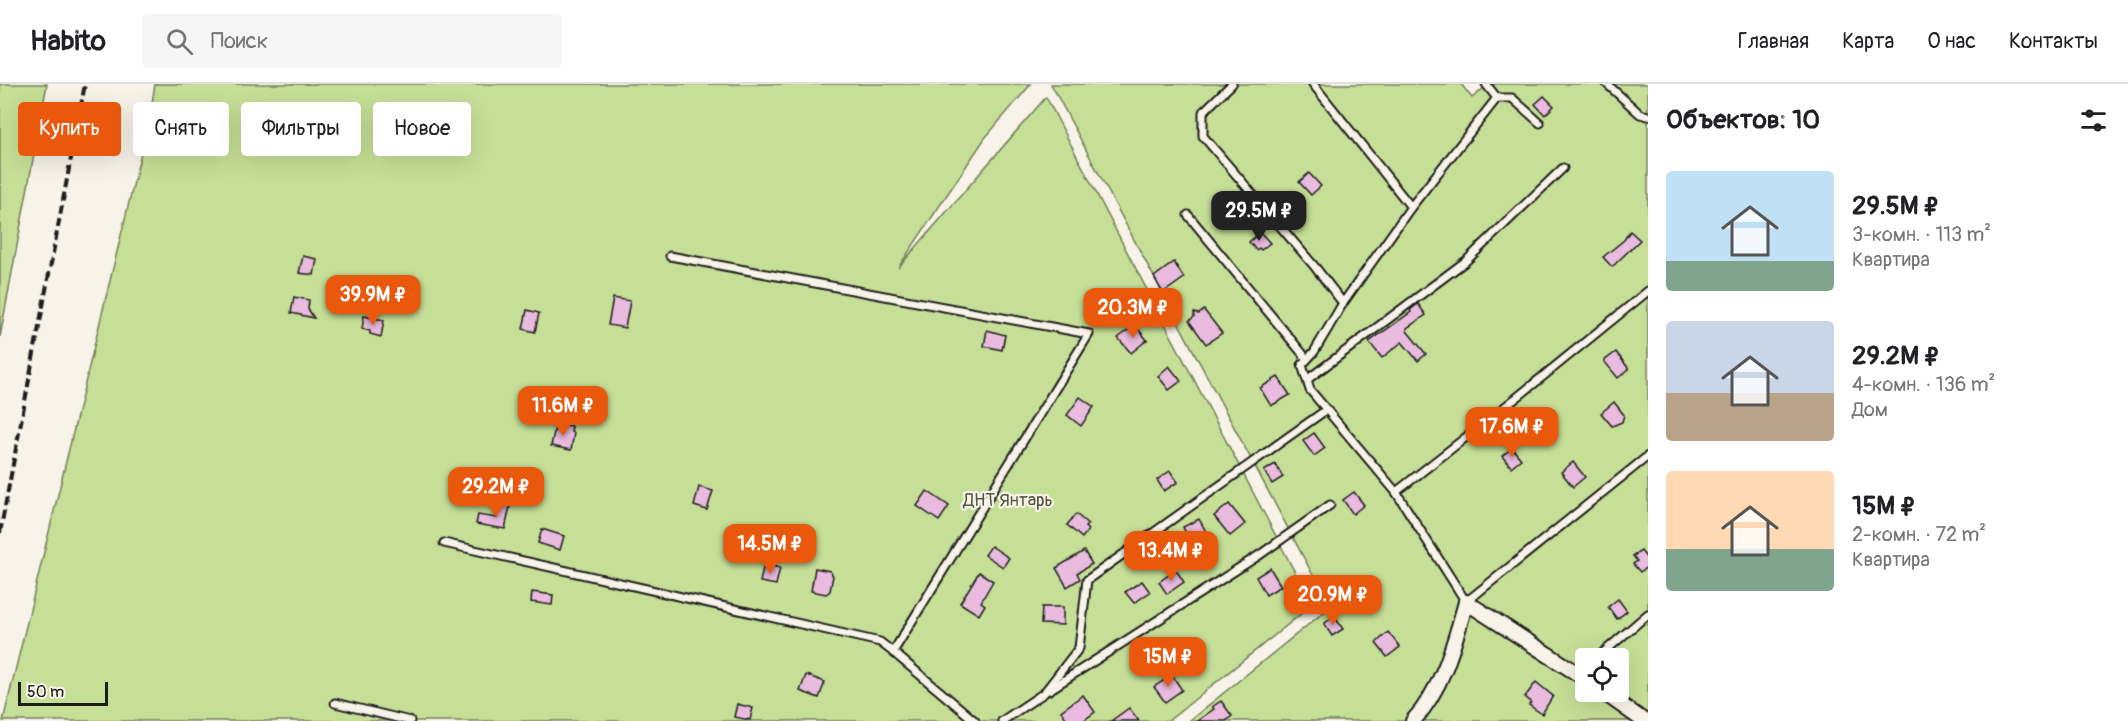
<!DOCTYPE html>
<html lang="ru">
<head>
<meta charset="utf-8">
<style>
	:root { --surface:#fff; --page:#f6f6f6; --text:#202124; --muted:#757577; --line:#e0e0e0; --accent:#ea580c }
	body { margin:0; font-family:Pangolin,sans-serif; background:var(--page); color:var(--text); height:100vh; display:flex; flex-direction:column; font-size:22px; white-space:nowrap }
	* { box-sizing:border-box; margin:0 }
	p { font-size:20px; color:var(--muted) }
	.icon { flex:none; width:33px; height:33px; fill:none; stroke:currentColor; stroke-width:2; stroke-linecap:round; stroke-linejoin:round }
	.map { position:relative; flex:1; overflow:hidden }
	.details { display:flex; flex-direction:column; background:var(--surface); width:480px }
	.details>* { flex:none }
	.guide { position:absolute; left:18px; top:18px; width:570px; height:54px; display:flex; gap:12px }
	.tools { position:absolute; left:1575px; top:564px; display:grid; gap:12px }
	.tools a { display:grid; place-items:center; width:54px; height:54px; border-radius:6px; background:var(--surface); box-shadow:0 6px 24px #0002; font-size:30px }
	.scale { position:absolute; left:18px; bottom:15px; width:90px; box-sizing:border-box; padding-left:6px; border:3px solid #1c1c1c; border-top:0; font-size:16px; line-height:21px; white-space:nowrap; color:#1c1c1c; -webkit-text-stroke:4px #f7f3e8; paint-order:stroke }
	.price { position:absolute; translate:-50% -51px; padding:0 14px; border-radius:12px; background:var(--accent); color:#fff; font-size:20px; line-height:39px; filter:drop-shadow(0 2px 3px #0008) }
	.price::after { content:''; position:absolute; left:50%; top:36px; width:18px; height:14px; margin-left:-9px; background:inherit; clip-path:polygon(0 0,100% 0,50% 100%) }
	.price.selected { background:#222; color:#fff }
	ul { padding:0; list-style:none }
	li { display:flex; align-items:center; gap:18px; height:150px; padding:0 18px }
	li span { display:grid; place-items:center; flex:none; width:168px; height:120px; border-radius:6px; color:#555 }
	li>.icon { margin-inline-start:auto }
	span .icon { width:72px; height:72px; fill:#fffc; stroke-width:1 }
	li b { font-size:26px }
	h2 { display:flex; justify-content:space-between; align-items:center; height:72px; padding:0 18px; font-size:26px }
	.tag { padding:0 21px; border-radius:6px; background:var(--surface); box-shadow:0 6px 24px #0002; font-size:21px; line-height:54px }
	.tag.selected { background:var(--accent); color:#fff }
	header { display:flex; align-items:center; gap:36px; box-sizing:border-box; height:84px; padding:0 30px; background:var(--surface); border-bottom:2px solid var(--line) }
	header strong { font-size:28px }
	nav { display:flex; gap:33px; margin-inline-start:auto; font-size:21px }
	.search { width:420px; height:54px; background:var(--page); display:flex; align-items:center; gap:15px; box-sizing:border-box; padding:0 21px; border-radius:6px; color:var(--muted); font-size:22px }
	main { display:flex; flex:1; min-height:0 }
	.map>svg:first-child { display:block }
	.green { fill:#c6df96; stroke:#717e59; stroke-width:1.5; fill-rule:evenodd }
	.building { fill:#e9bbde; stroke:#1c1c1c; stroke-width:1.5 }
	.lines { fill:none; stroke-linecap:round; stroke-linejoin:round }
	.service-casing { stroke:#1c1c1c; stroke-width:11 }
	.minor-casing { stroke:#1c1c1c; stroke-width:18 }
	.service { stroke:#f7f3e8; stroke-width:7 }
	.minor { stroke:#f7f3e8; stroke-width:14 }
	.rail { stroke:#1c1c1c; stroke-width:4; stroke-dasharray:9 4.5; stroke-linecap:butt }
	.labels { text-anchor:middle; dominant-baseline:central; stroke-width:4.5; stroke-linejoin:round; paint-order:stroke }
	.park-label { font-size:18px; fill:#4f5641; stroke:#f7f3e8 }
</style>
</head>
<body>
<header>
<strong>Habito</strong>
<div class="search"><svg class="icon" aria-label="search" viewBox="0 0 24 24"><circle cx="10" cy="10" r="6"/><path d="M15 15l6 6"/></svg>Поиск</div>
<nav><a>Главная</a><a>Карта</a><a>О нас</a><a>Контакты</a></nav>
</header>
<main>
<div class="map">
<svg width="1648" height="637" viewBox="0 0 1648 637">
	<rect width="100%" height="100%" fill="#f7f3e8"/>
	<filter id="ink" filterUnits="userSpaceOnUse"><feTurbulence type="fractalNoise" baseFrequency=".0167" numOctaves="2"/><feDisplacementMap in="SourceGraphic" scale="12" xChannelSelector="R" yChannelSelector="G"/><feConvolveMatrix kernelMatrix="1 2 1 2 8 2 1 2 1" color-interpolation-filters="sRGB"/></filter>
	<g filter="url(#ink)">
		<g class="green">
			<polygon points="0,0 47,0 0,253"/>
			<polygon points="155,0 1031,0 985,54 898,184 1046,13 1312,521 1168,637 3,637 150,32"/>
			<path d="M1051,0H1461L1472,14L1489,0H1648V637H1189L1330,523ZM1586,574H1618V608H1586Z"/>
		</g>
		<g class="building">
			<polygon points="1544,12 1554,22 1545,31 1535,20"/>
			<polygon points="1309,89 1321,102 1311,111 1299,98"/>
			<polygon points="1630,147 1640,156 1612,183 1603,173 1624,156"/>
			<polygon points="1260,148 1270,159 1261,166 1259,164 1256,166 1249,158"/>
			<polygon points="303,172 317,175 314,191 299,189"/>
			<polygon points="1174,178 1184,194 1163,209 1154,193"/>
			<polygon points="294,213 309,216 308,225 314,234 291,229"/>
			<polygon points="613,214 630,217 625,244 608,241"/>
			<polygon points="1418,220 1426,231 1407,244 1407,247 1426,270 1418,277 1402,258 1382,274 1369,258 1411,228 1410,226"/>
			<polygon points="527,226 539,229 535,248 523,245"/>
			<polygon points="1204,226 1222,249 1206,260 1189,237 1194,233 1194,229 1199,230"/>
			<polygon points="364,232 384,236 381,253 370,250 370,247 362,245"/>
			<polygon points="1135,241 1147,256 1131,269 1118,254"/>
			<polygon points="987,246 1005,251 1002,266 984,262"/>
			<polygon points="1616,268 1629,285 1618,294 1604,277"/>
			<polygon points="1169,282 1181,297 1169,306 1158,292"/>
			<polygon points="1278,293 1290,311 1271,322 1260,304"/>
			<polygon points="1080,313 1094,323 1081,342 1067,331"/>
			<polygon points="1614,318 1624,331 1622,338 1612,342 1601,329"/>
			<polygon points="556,339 572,342 571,348 574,349 571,366 551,362"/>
			<polygon points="1314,349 1325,364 1314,372 1303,357"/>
			<polygon points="1512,364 1521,375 1511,383 1502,372"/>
			<polygon points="1573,378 1585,393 1573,403 1561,388"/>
			<polygon points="1275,380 1283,393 1272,400 1264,387"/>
			<polygon points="1170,387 1178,398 1164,407 1157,396"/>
			<polygon points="699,403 713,407 707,426 694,422"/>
			<polygon points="927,407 949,422 939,437 917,422"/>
			<polygon points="1354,408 1364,421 1353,430 1343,416"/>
			<polygon points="499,420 510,422 505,445 476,440 478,431 497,434"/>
			<polygon points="1229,420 1245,440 1230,452 1214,432"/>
			<polygon points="1076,430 1088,440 1085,443 1088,446 1082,454 1067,441"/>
			<polygon points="1199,435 1209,453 1192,461 1183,443"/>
			<polygon points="542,445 564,452 560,466 538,459"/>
			<polygon points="991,462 1009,474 1003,483 985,471"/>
			<polygon points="1084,467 1092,480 1077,489 1080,495 1067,503 1056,484"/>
			<polygon points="1641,467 1648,476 1648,482 1640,488 1633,480 1637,477 1633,472"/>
			<polygon points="764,480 780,484 776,501 760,498"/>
			<polygon points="815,484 830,487 833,492 830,507 826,510 811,507"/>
			<polygon points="1270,484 1281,502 1266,511 1256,493"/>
			<polygon points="1176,486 1184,498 1167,510 1159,498"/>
			<polygon points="979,488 993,497 981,518 985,521 979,531 960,519"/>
			<polygon points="1142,497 1150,508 1134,519 1125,508"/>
			<polygon points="1363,499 1374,515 1361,524 1350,509"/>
			<polygon points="532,508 553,511 552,521 531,518"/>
			<polygon points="1618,515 1627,527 1617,535 1608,523"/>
			<polygon points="1042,523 1063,523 1063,541 1041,540"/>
			<polygon points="1334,532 1343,545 1332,552 1324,540"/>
			<polygon points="1388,548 1400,563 1387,573 1376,559"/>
			<polygon points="806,591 825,598 819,614 800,607"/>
			<polygon points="1172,591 1182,606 1165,618 1154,603"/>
			<polygon points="1536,598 1553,612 1542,630 1529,621 1531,618 1525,613"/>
			<polygon points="1083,611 1095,628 1083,637 1068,637 1061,627"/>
			<polygon points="1221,617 1232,632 1226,637 1197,637 1214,625 1212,623"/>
			<polygon points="737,620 753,624 750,636 734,633"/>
			<polygon points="1129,624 1139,637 1111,637"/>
		</g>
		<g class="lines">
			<g class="service-casing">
				<g id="service">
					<polyline points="1232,0 1203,28 1203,52 1315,183 1343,219"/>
					<polyline points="1313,0 1411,123"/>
					<polyline points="1486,0 1497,14"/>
					<polyline points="1607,0 1640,30 1648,32"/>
					<polyline points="1540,39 1512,14 1497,14 1411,123 1343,219 1314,268 1302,281 1310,306 1396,408 1466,518 1648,372"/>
					<polyline points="1188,131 1307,275"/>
					<polyline points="670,172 1089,250 893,568 975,637"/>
					<polyline points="1308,295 1466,177 1563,84"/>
					<polyline points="1396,408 1520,311 1648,207"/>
					<polyline points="444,459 880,558 893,568"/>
					<polyline points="1597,574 1648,530"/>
					<polyline points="1049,606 1261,470 1330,421"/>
					<polyline points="335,619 410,637"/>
					<polyline points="1002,637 1044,609 1079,564 1087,496 1326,326"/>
				</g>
			</g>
			<g class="minor-casing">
				<g id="minor">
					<polyline points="1603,608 1644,637"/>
					<path d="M1413,637C1443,604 1454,560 1466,518L1586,595"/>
				</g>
			</g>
			<use href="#service" class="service"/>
			<use href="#minor" class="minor"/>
			<polyline class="rail" points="0,449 85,0"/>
		</g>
	</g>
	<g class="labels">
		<g class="park-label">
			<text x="1008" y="416">ДНТ Янтарь</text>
		</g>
	</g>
</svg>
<div class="tools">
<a><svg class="icon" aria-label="locate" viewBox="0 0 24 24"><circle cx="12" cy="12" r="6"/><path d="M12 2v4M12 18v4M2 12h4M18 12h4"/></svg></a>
</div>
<div class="scale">50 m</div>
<b class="price selected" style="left:1259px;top:158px">29.5M ₽</b>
<b class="price" style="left:373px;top:242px">39.9M ₽</b>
<b class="price" style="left:1133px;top:255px">20.3M ₽</b>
<b class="price" style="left:563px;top:353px">11.6M ₽</b>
<b class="price" style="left:1512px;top:374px">17.6M ₽</b>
<b class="price" style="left:496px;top:434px">29.2M ₽</b>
<b class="price" style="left:770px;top:491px">14.5M ₽</b>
<b class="price" style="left:1171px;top:498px">13.4M ₽</b>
<b class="price" style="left:1333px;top:542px">20.9M ₽</b>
<b class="price" style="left:1168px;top:604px">15M ₽</b>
<div class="guide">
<a class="tag selected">Купить</a>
<a class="tag">Снять</a>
<a class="tag">Фильтры</a>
<a class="tag">Новое</a>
</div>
</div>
<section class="details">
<h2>Объектов: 10<svg class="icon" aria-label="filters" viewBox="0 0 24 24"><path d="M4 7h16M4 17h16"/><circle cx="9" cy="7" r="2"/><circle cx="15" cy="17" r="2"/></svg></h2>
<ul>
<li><span style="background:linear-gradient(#bfe0f5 75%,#7fa58c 0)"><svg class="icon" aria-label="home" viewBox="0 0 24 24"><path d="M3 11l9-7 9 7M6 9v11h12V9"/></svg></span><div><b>29.5M ₽</b><p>3-комн. · 113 m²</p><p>Квартира</p></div></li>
<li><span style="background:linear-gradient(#c9d6e8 60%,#b9a48a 0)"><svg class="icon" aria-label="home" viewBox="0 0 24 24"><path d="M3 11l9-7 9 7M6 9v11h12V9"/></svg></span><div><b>29.2M ₽</b><p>4-комн. · 136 m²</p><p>Дом</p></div></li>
<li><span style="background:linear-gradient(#ffd9b3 65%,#7fa58c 0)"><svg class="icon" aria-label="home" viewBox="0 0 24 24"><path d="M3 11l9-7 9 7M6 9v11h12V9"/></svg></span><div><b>15M ₽</b><p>2-комн. · 72 m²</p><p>Квартира</p></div></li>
</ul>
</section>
</main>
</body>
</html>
